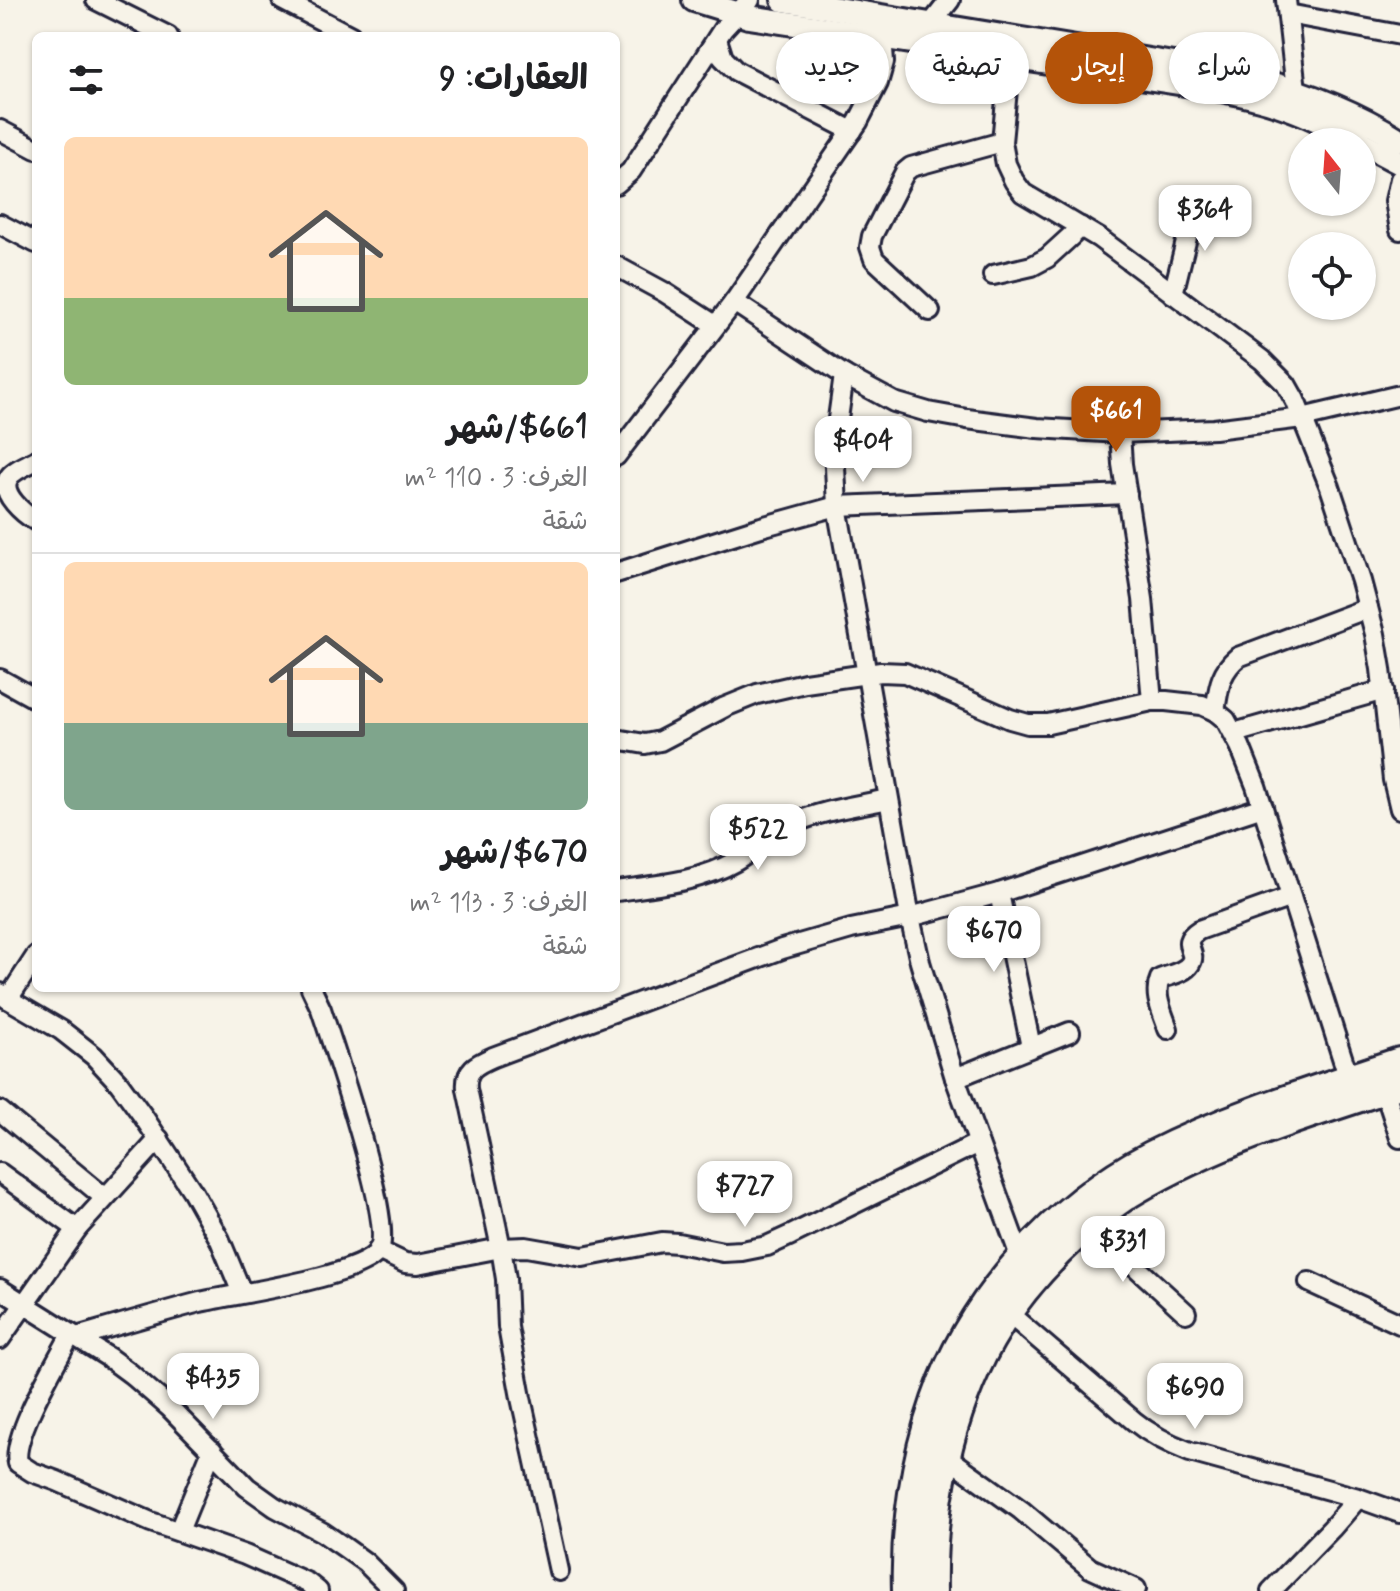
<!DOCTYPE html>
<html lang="ar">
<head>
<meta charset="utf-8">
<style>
	:root { --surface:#fff; --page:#f2f2f2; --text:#202124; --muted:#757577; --line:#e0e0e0; --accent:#b45309 }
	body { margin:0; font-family:Mynerve,"Playpen Sans Arabic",sans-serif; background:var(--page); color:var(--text); direction:rtl; height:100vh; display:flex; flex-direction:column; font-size:30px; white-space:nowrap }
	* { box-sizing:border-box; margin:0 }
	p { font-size:26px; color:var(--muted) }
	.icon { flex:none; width:44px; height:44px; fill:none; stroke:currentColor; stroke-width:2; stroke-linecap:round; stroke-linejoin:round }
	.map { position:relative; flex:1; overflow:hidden; direction:ltr }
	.details { position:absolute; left:32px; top:32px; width:588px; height:960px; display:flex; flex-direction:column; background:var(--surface); border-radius:12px; box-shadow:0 2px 6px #0004; direction:rtl }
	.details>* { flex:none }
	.hud { position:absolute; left:644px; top:32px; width:636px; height:72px; direction:rtl; display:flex; gap:16px }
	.needle { width:52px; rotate:343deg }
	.fabs { position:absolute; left:1288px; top:128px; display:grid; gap:16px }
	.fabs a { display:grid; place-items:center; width:88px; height:88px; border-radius:50%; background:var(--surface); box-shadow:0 2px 6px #0004; font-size:40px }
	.price { position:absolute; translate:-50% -68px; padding:0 18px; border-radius:16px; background:#fff; color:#222; font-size:26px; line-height:52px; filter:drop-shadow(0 2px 4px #0008) }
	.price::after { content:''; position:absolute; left:50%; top:48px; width:24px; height:18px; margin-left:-12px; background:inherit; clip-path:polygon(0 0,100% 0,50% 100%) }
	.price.current { background:var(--accent); color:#fff }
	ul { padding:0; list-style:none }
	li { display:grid; align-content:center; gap:16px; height:424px; padding:0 32px }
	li+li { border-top:2px solid var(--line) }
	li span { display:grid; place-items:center; height:248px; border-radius:12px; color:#555 }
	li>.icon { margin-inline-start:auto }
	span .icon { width:144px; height:144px; fill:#fffc; stroke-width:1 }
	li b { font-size:34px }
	h2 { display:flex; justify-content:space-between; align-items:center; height:96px; padding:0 32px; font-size:34px }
	.tag { padding:0 28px; border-radius:36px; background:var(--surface); box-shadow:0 2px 6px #0004; font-size:28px; line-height:72px }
	.tag.current { background:var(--accent); color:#fff }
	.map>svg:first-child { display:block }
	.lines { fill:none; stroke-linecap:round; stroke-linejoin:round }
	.minor-casing { stroke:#22223b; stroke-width:24 }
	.tertiary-casing { stroke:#22223b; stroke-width:28 }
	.primary-casing { stroke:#22223b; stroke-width:34 }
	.minor { stroke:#f7f3e8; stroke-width:18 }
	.tertiary { stroke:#f7f3e8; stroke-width:22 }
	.primary { stroke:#f7f3e8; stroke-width:28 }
</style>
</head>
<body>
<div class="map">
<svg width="1400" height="1591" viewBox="0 0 1400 1591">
	<rect width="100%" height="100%" fill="#f7f3e8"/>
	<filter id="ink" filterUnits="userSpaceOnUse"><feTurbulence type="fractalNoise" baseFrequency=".0125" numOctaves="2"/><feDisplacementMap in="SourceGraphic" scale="16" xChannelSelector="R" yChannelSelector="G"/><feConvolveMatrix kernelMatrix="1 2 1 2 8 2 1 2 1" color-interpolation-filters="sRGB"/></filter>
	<g filter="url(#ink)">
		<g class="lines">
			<g class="minor-casing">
				<g id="minor">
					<polyline points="96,0 168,36"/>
					<polyline points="282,0 351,36"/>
					<polyline points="1286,0 1296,90"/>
					<polyline points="1288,14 1400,35"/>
					<polyline points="931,24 950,0"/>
					<polyline points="717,39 723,58 736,71 852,131"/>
					<polyline points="1010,58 1002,142 1006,164 1014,181 1023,193 1099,238 1262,360 1286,384 1295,400 1330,487 1361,581 1375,634 1381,669 1393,780 1400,809"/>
					<polyline points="0,130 36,149"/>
					<polyline points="1400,179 1395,201 1400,230"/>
					<polyline points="616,184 631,171 723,29 750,0"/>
					<polyline points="0,224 36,243"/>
					<polyline points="616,266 664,292 715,325"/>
					<polyline points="993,275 1032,266 1047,258 1081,227"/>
					<polyline points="1173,294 1196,201"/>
					<polyline points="734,302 844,375 894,402 928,412 967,419 1037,428 1120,433 1214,429 1302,418 1400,395"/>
					<polyline points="930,311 874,259 870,247 872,236 905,172 911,167 1002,142"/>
					<polyline points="844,375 834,448 837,506 910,917 920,962 955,1078 1021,1259"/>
					<polyline points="1120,433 1122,464 1143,599 1152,701"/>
					<polyline points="616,456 734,302 858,122 878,83 884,62 882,37"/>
					<path d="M36,460C28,465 12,470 8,479C0,494 24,514 36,521"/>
					<polyline points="616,573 761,527 837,506 1127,494"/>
					<polyline points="0,679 36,699"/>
					<path d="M1215,711C1219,688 1219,673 1238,657L1368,608"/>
					<polyline points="1234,733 1384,690"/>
					<polyline points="616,739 645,744 660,741 725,707 757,694 805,683 881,672 905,673 1010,719 1028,724 1048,724 1152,701 1166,701 1202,705 1215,711 1226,720 1240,746 1256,786 1349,1079"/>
					<path d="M616,891C657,885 699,882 736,861C755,850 772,833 792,824C822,810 857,806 888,799"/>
					<polyline points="999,893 1031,1047"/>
					<polyline points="0,993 8,999 36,956"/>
					<polyline points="8,999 61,1030 94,1056 119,1083 143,1116 193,1192 220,1240 242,1293"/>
					<path d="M1168,1029C1163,1013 1153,996 1160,979C1169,975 1184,973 1190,964C1199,951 1177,944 1199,930L1291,897"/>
					<polyline points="955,1078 1070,1032"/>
					<polyline points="1384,1089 1400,1138"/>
					<polyline points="0,1111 104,1197"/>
					<polyline points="0,1173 77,1229"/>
					<polyline points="1089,1224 1186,1313"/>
					<polyline points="378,1250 405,1263 418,1264 501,1248 526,1247 583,1257 662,1242 678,1243 723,1252 742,1251 767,1246 791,1235 978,1143"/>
					<polyline points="1309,1282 1400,1324"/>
					<polyline points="0,1289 108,1357 131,1374 170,1408 247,1487 275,1507 322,1532 344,1547 365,1562 394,1591"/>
					<path d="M1007,1312L1134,1421C1151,1435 1169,1444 1190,1452L1358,1498L1400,1513"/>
					<path d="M71,1334C58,1360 11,1436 18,1463L32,1472L57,1481L151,1522L245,1555L308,1583L318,1591"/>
					<path d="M77,1337C118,1325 158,1313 200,1302C234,1294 363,1277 379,1250C394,1223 333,1046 321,1009L311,988"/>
					<polyline points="0,1339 77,1229 159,1139"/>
					<polyline points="947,1457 1021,1510 1090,1568 1136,1589"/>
					<polyline points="179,1531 212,1450"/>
					<path d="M559,1571L521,1398L508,1327L506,1279L501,1248L467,1089C465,1069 477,1064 493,1057L782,949L851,929L910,917L999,893L1263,807"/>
					<polyline points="1271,1591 1332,1528 1358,1498"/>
				</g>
			</g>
			<g class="tertiary-casing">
				<g id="tertiary">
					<path d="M694,0L749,17L1211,88C1238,93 1265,99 1291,109C1316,118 1338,130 1361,142"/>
					<path d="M783,0L1234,74C1292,87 1349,108 1400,140"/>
					<polyline points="1362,143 1400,163"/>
				</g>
			</g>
			<g class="primary-casing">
				<g id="primary">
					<path d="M907,1591C905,1528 915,1460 936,1400C971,1299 1056,1205 1151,1156C1230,1116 1316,1090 1400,1062"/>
					<path d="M932,1591C930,1506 948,1414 990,1340C1013,1299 1044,1264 1078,1233C1096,1217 1115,1201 1136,1189C1217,1141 1311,1113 1400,1084"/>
				</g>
			</g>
			<use href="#minor" class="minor"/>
			<use href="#tertiary" class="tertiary"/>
			<use href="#primary" class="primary"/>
		</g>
	</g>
</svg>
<div class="fabs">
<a><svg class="needle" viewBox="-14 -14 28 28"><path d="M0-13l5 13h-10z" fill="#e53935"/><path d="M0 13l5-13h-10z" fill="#757577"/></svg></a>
<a><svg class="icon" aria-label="locate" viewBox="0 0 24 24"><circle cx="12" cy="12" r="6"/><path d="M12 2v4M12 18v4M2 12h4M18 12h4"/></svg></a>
</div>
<b class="price" style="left:1205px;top:253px">$364</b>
<b class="price current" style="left:1116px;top:454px">$661</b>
<b class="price" style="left:863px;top:484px">$404</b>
<b class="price" style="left:758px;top:872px">$522</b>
<b class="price" style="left:994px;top:974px">$670</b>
<b class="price" style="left:745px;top:1229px">$727</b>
<b class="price" style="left:1123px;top:1284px">$331</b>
<b class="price" style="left:213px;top:1421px">$435</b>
<b class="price" style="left:1195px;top:1431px">$690</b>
<div class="hud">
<a class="tag">شراء</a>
<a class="tag current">إيجار</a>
<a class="tag">تصفية</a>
<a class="tag">جديد</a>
</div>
<section class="details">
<h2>العقارات: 9<svg class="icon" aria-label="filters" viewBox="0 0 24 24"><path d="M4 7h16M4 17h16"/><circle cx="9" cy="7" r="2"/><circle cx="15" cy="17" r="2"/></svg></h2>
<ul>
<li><span style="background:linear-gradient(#ffd9b3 65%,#8fb573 0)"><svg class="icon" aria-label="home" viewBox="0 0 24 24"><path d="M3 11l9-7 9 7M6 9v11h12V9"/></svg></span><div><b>$661/شهر</b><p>الغرف: 3 · 110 m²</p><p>شقة</p></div></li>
<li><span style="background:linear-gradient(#ffd9b3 65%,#7fa58c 0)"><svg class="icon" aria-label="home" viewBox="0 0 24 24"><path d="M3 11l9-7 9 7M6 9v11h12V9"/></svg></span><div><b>$670/شهر</b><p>الغرف: 3 · 113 m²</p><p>شقة</p></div></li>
</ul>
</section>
</div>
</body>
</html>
